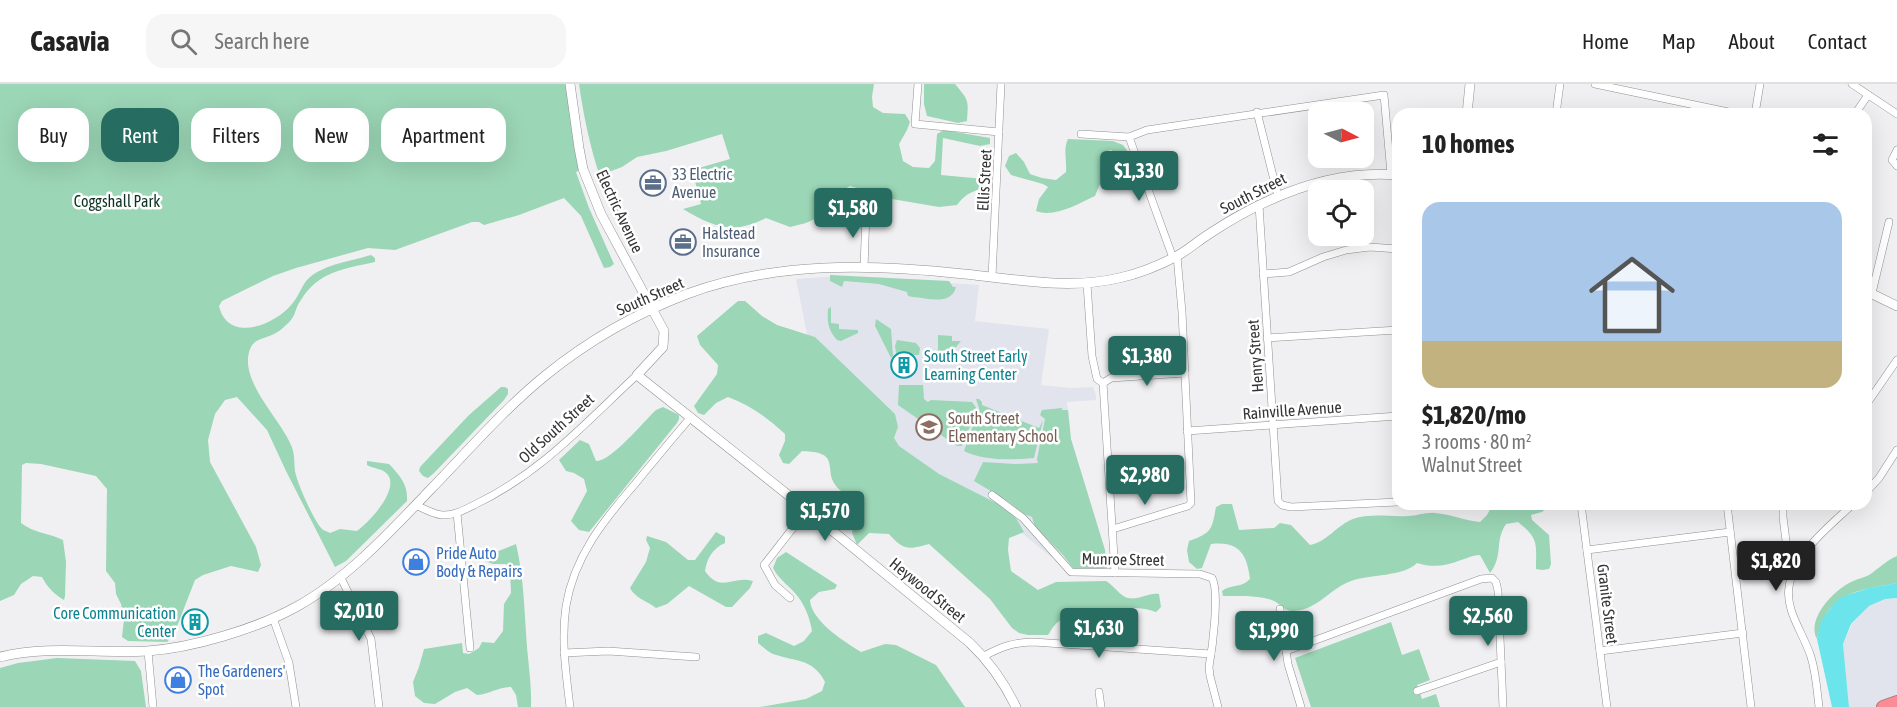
<!DOCTYPE html>
<html lang="en">
<head>
<meta charset="utf-8">
<style>
	:root { --surface:#fff; --page:#f6f6f6; --text:#222; --muted:#767676; --line:#e0e0e0; --accent:#266c61 }
	body { margin:0; font-family:"Asap Condensed",sans-serif; background:var(--page); color:var(--text); height:100vh; display:flex; flex-direction:column; font-size:22px; white-space:nowrap }
	* { box-sizing:border-box; margin:0 }
	p { font-size:20px; color:var(--muted) }
	.icon { flex:none; width:33px; height:33px; fill:none; stroke:currentColor; stroke-width:2; stroke-linecap:round; stroke-linejoin:round }
	.map { position:relative; flex:1; overflow:hidden }
	.details { position:absolute; left:1392px; top:24px; width:480px; height:402px; display:flex; flex-direction:column; background:var(--surface); border-radius:18px; box-shadow:0 6px 24px #0002 }
	.details>* { flex:none }
	.top-card { position:absolute; left:18px; top:24px; width:570px; height:54px; display:flex; gap:12px }
	.needle { width:39px; rotate:96deg }
	.fabs { position:absolute; left:1308px; top:18px; display:grid; gap:12px }
	.fabs a { display:grid; place-items:center; width:66px; height:66px; border-radius:12px; background:var(--surface); box-shadow:0 6px 24px #0002; font-size:30px }
	.price { position:absolute; translate:-50% -51px; padding:0 14px; border-radius:6px; background:var(--accent); color:#fff; font-size:20px; line-height:39px; filter:drop-shadow(0 2px 3px #0008) }
	.price::after { content:''; position:absolute; left:50%; top:36px; width:18px; height:14px; margin-left:-9px; background:inherit; clip-path:polygon(0 0,100% 0,50% 100%) }
	.price.on { background:#222; color:#fff }
	ul { padding:0; list-style:none }
	li { display:grid; align-content:center; gap:12px; height:318px; padding:0 30px }
	li span { display:grid; place-items:center; height:186px; border-radius:18px; color:#555 }
	li>.icon { margin-inline-start:auto }
	span .icon { width:108px; height:108px; fill:#fffc; stroke-width:1 }
	li b { font-size:26px }
	h2 { display:flex; justify-content:space-between; align-items:center; height:72px; padding:0 30px; font-size:26px }
	.pill { padding:0 21px; border-radius:18px; background:var(--surface); box-shadow:0 6px 24px #0002; font-size:21px; line-height:54px }
	.pill.on { background:var(--accent); color:#fff }
	header { display:flex; align-items:center; gap:36px; box-sizing:border-box; height:84px; padding:0 30px; background:var(--surface); border-bottom:2px solid var(--line) }
	header strong { font-size:28px }
	nav { display:flex; gap:33px; margin-inline-start:auto; font-size:21px }
	.search { width:420px; height:54px; background:var(--page); display:flex; align-items:center; gap:15px; box-sizing:border-box; padding:0 21px; border-radius:18px; color:var(--muted); font-size:22px }
	.map>svg:first-child { display:block }
	.built { fill:#e2e4ed }
	.green { fill:#9bd6b6 }
	.water { fill:#6be4eb }
	.lines { fill:none; stroke-linecap:round; stroke-linejoin:round }
	.street-casing { stroke:#8f9091; stroke-width:8 }
	.secondary-casing { stroke:#8f9091; stroke-width:10 }
	.highway-casing { stroke:#b46e73; stroke-width:14 }
	.street { stroke:#fff; stroke-width:7 }
	.secondary { stroke:#fff; stroke-width:9 }
	.highway { stroke:#f98c95; stroke-width:12 }
	.labels { text-anchor:middle; dominant-baseline:central; stroke-width:5; stroke-linejoin:round; paint-order:stroke }
	.service-label { font-size:16px; fill:#4e5e75; stroke:#fff; text-anchor:start }
	.street-label { font-size:16px; fill:#353535; stroke:#fff }
	.park-label { font-size:16px; fill:#0c3422; stroke:#fff }
	.culture-label { font-size:16px; fill:#0d838f; stroke:#fff; text-anchor:start }
	.education-label { font-size:16px; fill:#785e54; stroke:#fff; text-anchor:start }
	.shop-label { font-size:16px; fill:#366cbe; stroke:#fff; text-anchor:start }
</style>
</head>
<body>
<header>
<strong>Casavia</strong>
<div class="search"><svg class="icon" aria-label="search" viewBox="0 0 24 24"><circle cx="10" cy="10" r="6"/><path d="M15 15l6 6"/></svg>Search here</div>
<nav><a>Home</a><a>Map</a><a>About</a><a>Contact</a></nav>
</header>
<div class="map">
<svg width="1897" height="623" viewBox="0 0 1897 623">
	<rect width="100%" height="100%" fill="#f0f0f2"/>
	<g class="built">
		<polygon points="839,192 979,201 975,237 1049,245 1041,301 1071,304 1093,303 1096,311 1096,316 1067,318 1071,355 1105,466 1106,485 1074,485 1062,470 1051,473 1007,437 826,373 772,331 831,276 807,250 796,195"/>
		<polygon points="1897,514 1897,623 1849,623 1843,560 1852,540 1869,522 1885,515"/>
	</g>
	<g class="green">
		<path d="M0,0H570L583,85L576,88L589,124L614,180L610,183L604,184L581,132L564,114L519,131L484,141L479,138H472L395,166L368,164L296,184L273,192L222,217L219,222C228,260 275,241 292,220C300,211 301,201 310,193C326,180 351,177 371,171L375,174V178C344,185 319,187 301,216C293,227 298,231 285,242C282,245 278,248 274,250C267,254 254,255 251,263C236,294 280,334 291,361C295,370 294,378 295,387C297,399 314,437 322,445C323,446 328,448 330,449L340,445L357,447C369,438 399,407 388,391C383,384 373,385 367,381V377L389,380C400,392 408,400 407,417L346,477L335,483L286,387L267,346L237,313L225,316L215,330L208,356L210,378L256,463L261,481L258,488L231,482L203,491L195,496L174,550L167,558L128,557L122,553L124,535L121,520L116,510L115,499L106,487L107,405L96,392L41,380L26,379L22,381L21,439C34,449 49,449 63,456L66,478L65,512L64,516C54,510 47,503 42,493L33,492L21,500L14,511L0,517Z"/>
		<path d="M579,0H874L872,13L873,23L883,29L905,30L910,38L907,46L899,60L903,77L913,83L929,84L935,77L937,50L944,46L990,54V60L980,62L943,54L941,91L984,95L987,100C975,110 969,105 957,121L939,123L892,115L875,114L861,105L850,102L836,110L819,133L806,139L790,143L766,134C733,151 713,143 683,125L701,120L692,86L730,75L722,50L666,67L637,73L622,83L606,89L629,147L627,151L624,152C600,102 587,56 579,0Z"/>
		<path d="M924,0H955C968,16 969,15 967,37L958,39L927,32L924,20Z"/>
		<path d="M1068,55L1113,57L1123,61L1129,69L1136,86L1135,91L1129,92C1120,82 1123,74 1111,66L1104,68L1100,100L1095,112C1078,120 1054,134 1036,127L1039,115L1048,103L1043,100L1011,91L1005,82L1009,72L1016,69L1024,78L1030,90L1042,94L1056,96L1066,88C1067,76 1063,65 1068,55Z"/>
		<path d="M830,191L949,197L953,203H956C951,222 928,214 913,213L908,212L907,208L879,200L844,197L842,203L830,197Z"/>
		<path d="M738,217H745L762,232L777,241L815,253L895,330L898,343L894,354L899,362L939,390L1006,424L1016,434L1024,448L1009,454L1008,466L1011,487L1038,506L1056,498L1106,497C1113,501 1118,509 1125,513C1137,518 1148,508 1159,510L1161,523L1156,528C1131,518 1107,529 1082,533C1077,534 1069,533 1064,535C1056,537 1052,545 1048,551H1028L1019,549L1012,544L990,515L929,460C908,466 903,466 889,450L869,449L857,461L852,449L855,430L852,415C845,410 835,404 832,395C829,386 832,373 821,370C815,367 808,368 802,367L789,380L783,379L779,371L785,357V350C768,334 750,321 728,313L716,319L704,331L698,329L694,322L717,290L718,281L700,261L697,252Z"/>
		<path d="M831,223V239L839,240V245L858,246V249L841,257L837,256C828,246 827,238 828,225Z"/>
		<polygon points="876,235 891,245 893,272 891,274 875,242"/>
		<polygon points="938,251 952,252 952,257 961,257 952,268 949,277 947,278 938,277"/>
		<polygon points="897,256 916,259 920,264 919,271 908,271 897,275 895,262"/>
		<polygon points="899,301 923,301 924,315 928,318 931,316 972,318 977,325 962,362 957,362 898,321"/>
		<polygon points="501,303 505,303 508,305 508,310 504,316 434,389 428,394 423,392 419,387 420,383 469,331"/>
		<path d="M976,315H979L982,318V321L1039,344L1043,336L1034,374C1012,376 984,377 964,367L979,324Z"/>
		<path d="M663,323L679,331V335L677,339L589,448L579,446L571,437L587,407L584,395L574,389L566,387L559,376L580,356L589,360L596,377C611,378 644,337 656,326Z"/>
		<polygon points="1062,324 1062,326 1068,326 1071,355 1105,466 1107,484 1074,485 1062,470 1035,443 1032,433 1024,430 1009,418 974,397 983,378 1015,380 1038,379 1037,375 1045,335 1040,331 1042,326"/>
		<path d="M1222,420H1232L1239,446L1274,444L1280,439L1291,441L1310,461C1327,458 1337,441 1353,435C1369,429 1390,433 1408,432C1417,432 1426,428 1435,429C1451,430 1465,437 1480,438L1487,431L1493,420H1551L1542,428L1531,431L1532,436L1549,451L1551,480L1549,485L1542,486L1536,485C1536,459 1539,455 1518,438L1506,440C1494,458 1504,471 1490,489L1480,471C1473,471 1468,474 1461,476C1446,482 1433,484 1417,479C1403,493 1370,490 1351,497C1331,504 1317,526 1294,527C1285,528 1282,521 1274,517C1262,511 1237,512 1223,512L1222,507C1231,500 1242,504 1250,495C1247,469 1238,457 1211,460L1202,484L1197,485L1189,478L1187,466L1189,457C1212,449 1212,445 1216,423Z"/>
		<path d="M716,448L725,453V459C713,464 707,474 705,487C721,510 732,491 753,497L750,504L732,523H726L689,502L667,520L656,524C647,517 635,514 630,504L646,478L650,464L646,456L647,452L666,458L688,476H695Z"/>
		<path d="M516,460C523,489 524,518 526,548C527,573 532,598 531,623H518L516,611L511,603C499,603 489,610 477,611L467,604L455,608L435,620L424,619L415,612L413,598L419,583L424,565L462,559L463,569L469,570L479,564L482,558L494,559L503,547L504,520L511,509L510,487L506,480H493L485,477L486,472Z"/>
		<path d="M786,468L837,501L835,505L819,508L810,516C811,537 845,558 861,568L885,560L896,561L936,581L965,623H760L806,615L822,607L825,598C813,574 796,578 773,570C768,568 763,563 758,559V552L766,549L794,562L804,557L812,547C810,535 806,524 799,514C791,503 779,496 773,484L777,474Z"/>
		<path d="M1897,472V499C1855,507 1828,508 1817,555C1806,535 1834,506 1851,498C1857,495 1863,494 1869,491C1878,485 1887,476 1897,472Z"/>
		<polygon points="1391,538 1402,571 1419,565 1430,596 1417,601 1422,615 1436,610 1440,623 1311,623 1295,574"/>
		<polygon points="57,574 135,577 141,587 146,623 0,623 0,584 18,579"/>
	</g>
	<polygon class="water" points="1897,499 1897,514 1885,515 1869,522 1851,540 1843,560 1849,623 1832,623 1817,555 1821,537 1836,517 1844,512 1869,504"/>
	<g class="lines">
		<g class="street-casing">
			<g id="street">
				<polyline points="918,0 915,40 999,48"/>
				<polyline points="1595,0 1738,30"/>
				<polyline points="1852,0 1897,30"/>
				<polyline points="1257,28 1278,112"/>
				<polyline points="1556,30 1560,0"/>
				<polyline points="1755,30 1760,0"/>
				<polyline points="1855,30 1868,11"/>
				<polyline points="1081,50 1129,53 1147,46 1384,11 1391,90"/>
				<polyline points="1129,53 1173,174"/>
				<polyline points="1897,66 1892,76 1897,82"/>
				<polyline points="1259,121 1278,417 1282,421 1291,423 1398,418"/>
				<polyline points="864,184 866,128"/>
				<polyline points="1263,190 1289,188 1323,173 1346,166 1370,163 1398,165"/>
				<polyline points="992,193 1001,0"/>
				<polyline points="1087,200 1092,272 1097,295 1103,299 1115,489"/>
				<polyline points="1872,209 1889,138"/>
				<polyline points="1267,254 1398,246"/>
				<polyline points="1103,299 1111,294 1185,289"/>
				<polyline points="1866,321 1897,276"/>
				<polyline points="1187,347 1398,332"/>
				<polyline points="1866,408 1879,394 1897,366"/>
				<path d="M992,411L1023,434L1071,488L1200,490L1212,494C1220,508 1212,566 1209,583L1210,592L1218,623"/>
				<polyline points="1581,420 1607,623"/>
				<polyline points="1727,420 1751,623"/>
				<polyline points="1783,420 1783,433 1788,473 1796,483"/>
				<path d="M416,421C424,425 433,430 442,431C454,432 466,425 476,420C542,388 584,340 637,291"/>
				<polyline points="457,429 470,564"/>
				<polyline points="1113,445 1188,422 1191,419 1182,228 1177,172"/>
				<polyline points="1587,466 1730,448"/>
				<polyline points="340,492 371,555 379,623"/>
				<polyline points="790,514 775,501 764,481 807,426"/>
				<polyline points="1280,525 1288,580 1301,623"/>
				<polyline points="273,534 289,579 296,623"/>
				<polyline points="148,567 153,623"/>
				<polyline points="1286,567 1481,495 1492,494 1496,498 1498,507 1503,623"/>
				<polyline points="1600,567 1743,549"/>
				<polyline points="564,569 608,567 696,573"/>
				<path d="M984,572C1001,563 1014,558 1033,558L1211,570"/>
				<polyline points="1417,607 1501,578"/>
				<polyline points="1099,608 1101,623"/>
				<path d="M570,623C566,590 561,556 566,522C574,473 603,437 635,400C653,378 672,355 691,333"/>
				<path d="M1819,623C1817,606 1816,589 1811,573C1804,550 1785,527 1789,503C1793,470 1831,441 1853,420"/>
			</g>
		</g>
		<g class="secondary-casing">
			<g id="secondary">
				<path d="M570,0L579,64L583,85L601,130L664,247L663,263L637,291L807,426L970,559C990,578 1004,598 1016,623"/>
				<polyline points="1467,30 1470,0"/>
				<polyline points="1866,207 1897,222"/>
				<path d="M0,573C50,561 97,570 147,567C192,564 256,545 296,523C347,495 390,448 430,406C468,367 504,325 546,291C588,257 637,229 687,210C776,177 872,180 964,190C1016,195 1067,206 1119,194C1137,190 1160,181 1177,172C1188,166 1198,157 1209,150C1265,113 1329,85 1398,91"/>
			</g>
		</g>
		<g class="highway-casing">
			<polyline id="highway" points="1883,623 1897,618"/>
		</g>
		<use href="#street" class="street"/>
		<use href="#secondary" class="secondary"/>
		<use href="#highway" class="highway"/>
	</g>
	<defs>
		<g id="office-ring" transform="scale(1.35)"><circle r="9.5" fill="#fff" stroke="#5c6f8a" stroke-width="1.5"/><path d="M-6-3h4V-5.5h4V-3h4V5H-6ZM-1-4.5V-3h2v-1.5ZM-6 0V1H6V0Z" fill="#5c6f8a"/></g>
		<g id="building-ring" transform="scale(1.35)"><circle r="9.5" fill="#fff" stroke="#0f9aa8" stroke-width="1.5"/><path d="M-4-6H4V6H1V3H-1V6H-4ZM-2.5-4.3h1.7v1.8h-1.7ZM.8-4.3h1.7v1.8H.8ZM-2.5-1h1.7V.8h-1.7ZM.8-1h1.7V.8H.8Z" fill="#0f9aa8"/></g>
		<g id="school-ring" transform="scale(1.35)"><circle r="9.5" fill="#fff" stroke="#8d6e63" stroke-width="1.5"/><path d="M0-5L7-2L0 1L-7-2ZM-4 1L0 2.5L4 1V4Q0 6-4 4Z" fill="#8d6e63"/></g>
		<g id="shop-ring" transform="scale(1.35)"><circle r="9.5" fill="#fff" stroke="#3f7fe0" stroke-width="1.5"/><path d="M-5-2.5h2.3a2.7 3.5 0 0 1 5.4 0H5L5.5 6h-11ZM-1.5-2.5h3a1.5 2.3 0 0 0-3 0Z" fill="#3f7fe0"/></g>
	</defs>
	<g fill-rule="evenodd">
		<use href="#office-ring" x="653" y="99"/>
		<use href="#office-ring" x="683" y="158"/>
		<use href="#building-ring" x="904" y="281"/>
		<use href="#school-ring" x="929" y="343"/>
		<use href="#shop-ring" x="416" y="478"/>
		<use href="#building-ring" x="195" y="538"/>
		<use href="#shop-ring" x="178" y="596"/>
	</g>
	<g class="labels">
		<g class="service-label">
			<text x="672" y="90">33 Electric<tspan x="672" dy="18">Avenue</tspan></text>
			<text x="702" y="149">Halstead<tspan x="702" dy="18">Insurance</tspan></text>
		</g>
		<g class="street-label">
			<text transform="translate(984 96) rotate(-87)">Ellis Street</text>
			<text transform="translate(1253 109) rotate(-27)">South Street</text>
			<text transform="translate(620 127) rotate(65)">Electric Avenue</text>
			<text transform="translate(650 212) rotate(-24)">South Street</text>
			<text transform="translate(1255 272) rotate(-94)">Henry Street</text>
			<text transform="translate(1292 326) rotate(-4)">Rainville Avenue</text>
			<text transform="translate(556 344) rotate(-42)">Old South Street</text>
			<text transform="translate(1123 475) rotate(1)">Munroe Street</text>
			<text transform="translate(928 506) rotate(39)">Heywood Street</text>
			<text transform="translate(1608 520) rotate(83)">Granite Street</text>
		</g>
		<g class="park-label">
			<text x="117" y="117">Coggshall Park</text>
		</g>
		<g class="culture-label">
			<text x="924" y="272">South Street Early<tspan x="924" dy="18">Learning Center</tspan></text>
			<text x="176" y="529" text-anchor="end">Core Communication<tspan x="176" dy="18">Center</tspan></text>
		</g>
		<g class="education-label">
			<text x="948" y="334">South Street<tspan x="948" dy="18">Elementary School</tspan></text>
		</g>
		<g class="shop-label">
			<text x="436" y="469">Pride Auto<tspan x="436" dy="18">Body &amp; Repairs</tspan></text>
			<text x="198" y="587">The Gardeners'<tspan x="198" dy="18">Spot</tspan></text>
		</g>
	</g>
</svg>
<div class="fabs">
<a><svg class="needle" viewBox="-14 -14 28 28"><path d="M0-13l5 13h-10z" fill="#e53935"/><path d="M0 13l5-13h-10z" fill="#767676"/></svg></a>
<a><svg class="icon" aria-label="locate" viewBox="0 0 24 24"><circle cx="12" cy="12" r="6"/><path d="M12 2v4M12 18v4M2 12h4M18 12h4"/></svg></a>
</div>
<b class="price" style="left:1139px;top:118px">$1,330</b>
<b class="price" style="left:853px;top:155px">$1,580</b>
<b class="price" style="left:1147px;top:303px">$1,380</b>
<b class="price" style="left:1145px;top:422px">$2,980</b>
<b class="price" style="left:825px;top:458px">$1,570</b>
<b class="price on" style="left:1776px;top:508px">$1,820</b>
<b class="price" style="left:359px;top:558px">$2,010</b>
<b class="price" style="left:1488px;top:563px">$2,560</b>
<b class="price" style="left:1099px;top:575px">$1,630</b>
<b class="price" style="left:1274px;top:578px">$1,990</b>
<div class="top-card">
<a class="pill">Buy</a>
<a class="pill on">Rent</a>
<a class="pill">Filters</a>
<a class="pill">New</a>
<a class="pill">Apartment</a>
</div>
<section class="details">
<h2>10 homes<svg class="icon" aria-label="filters" viewBox="0 0 24 24"><path d="M4 7h16M4 17h16"/><circle cx="9" cy="7" r="2"/><circle cx="15" cy="17" r="2"/></svg></h2>
<ul>
<li><span style="background:linear-gradient(#a9c7e8 75%,#c2b280 0)"><svg class="icon" aria-label="home" viewBox="0 0 24 24"><path d="M3 11l9-7 9 7M6 9v11h12V9"/></svg></span><div><b>$1,820/mo</b><p>3 rooms · 80 m²</p><p>Walnut Street</p></div></li>
</ul>
</section>
</div>
</body>
</html>
